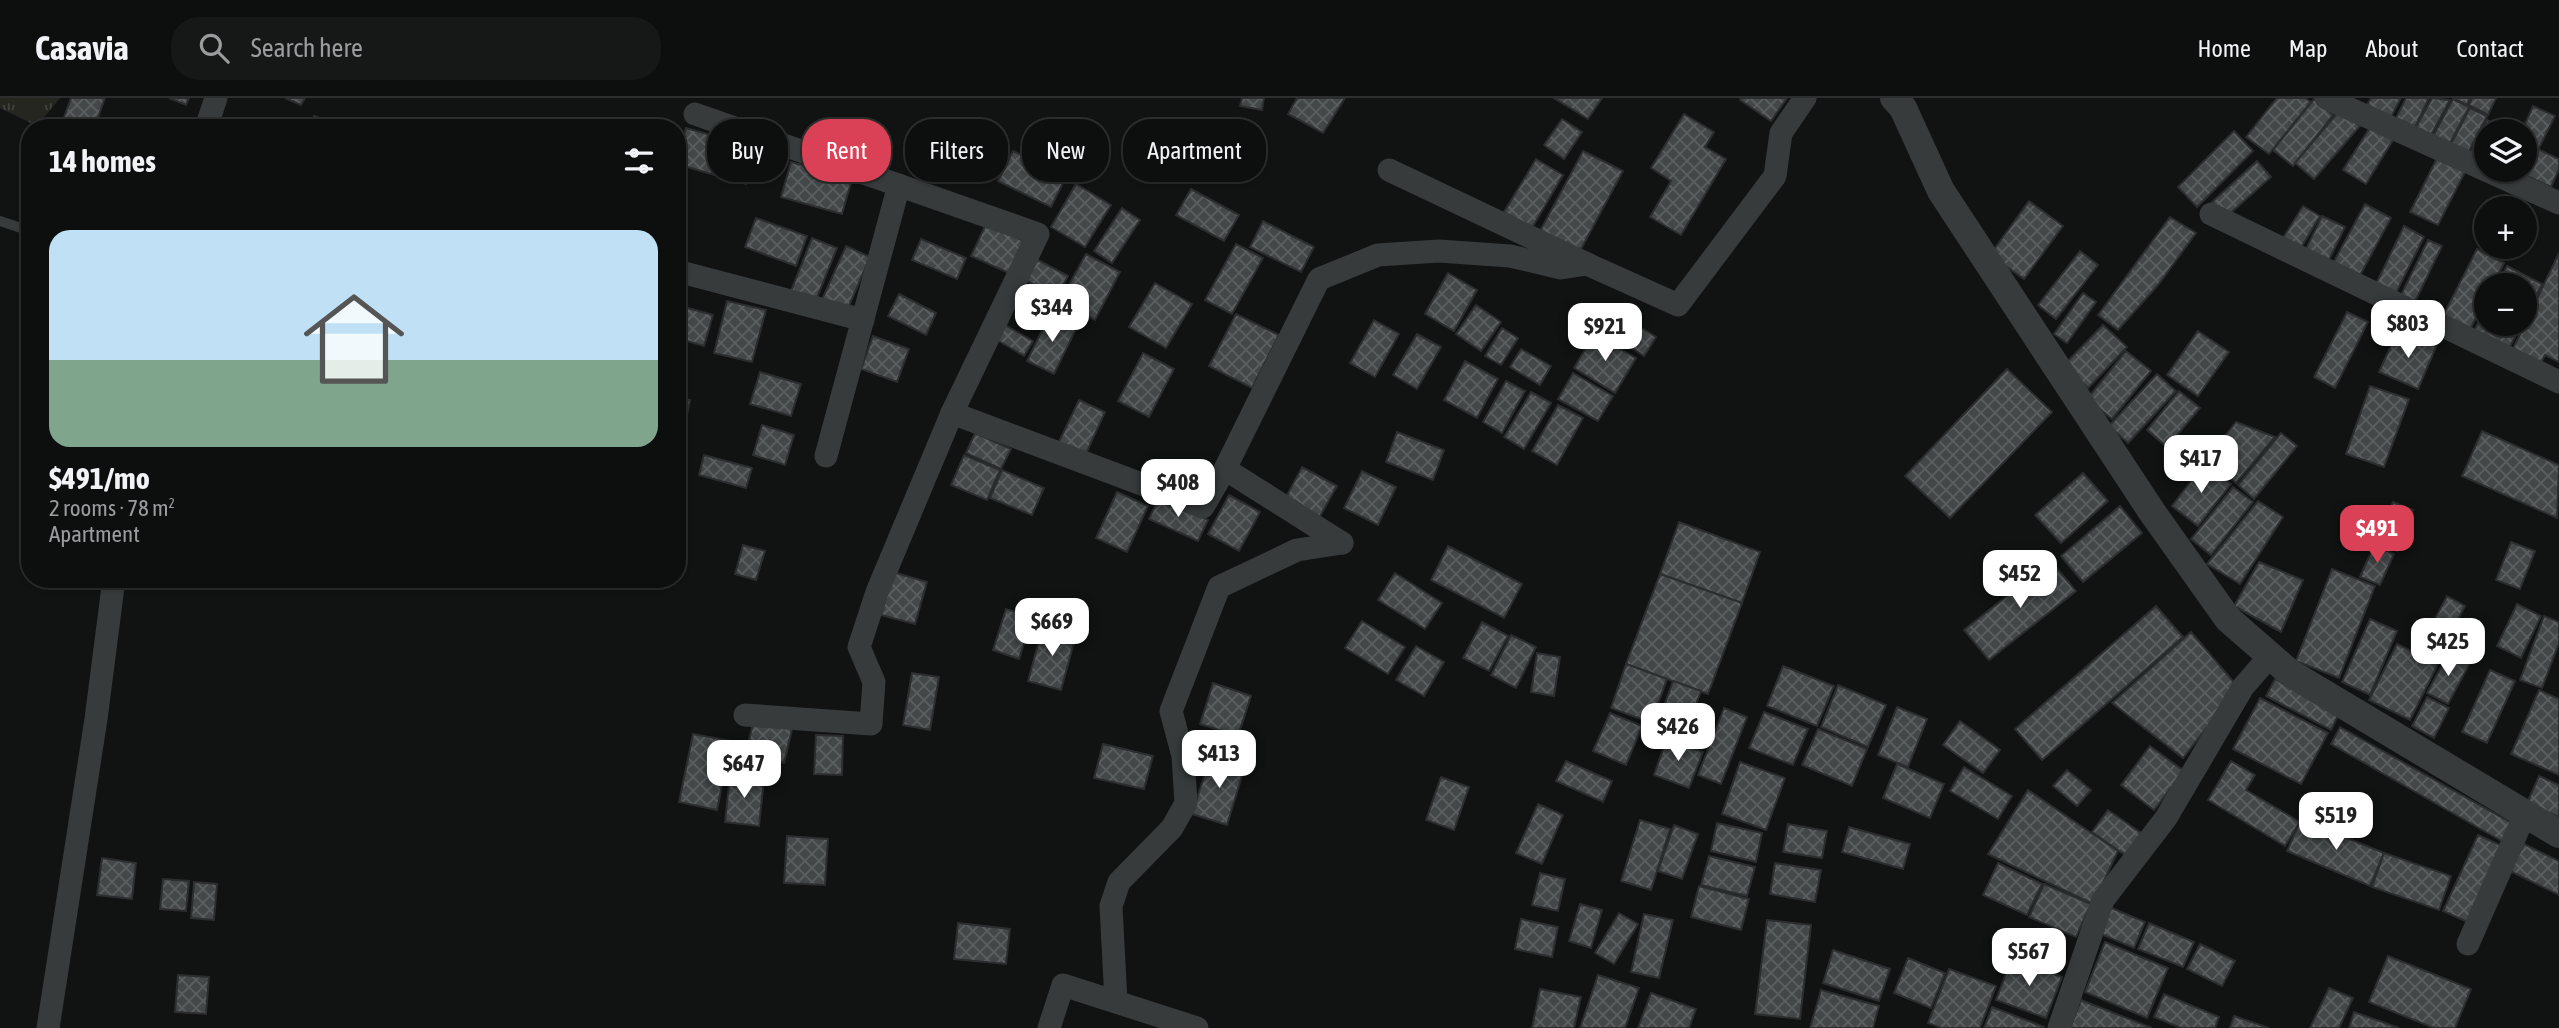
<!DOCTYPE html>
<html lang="en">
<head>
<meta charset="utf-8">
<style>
	:root { --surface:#0d0e0e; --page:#161717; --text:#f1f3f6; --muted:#9a9c9e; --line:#2d2e2e; --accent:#da4156 }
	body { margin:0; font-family:"Asap Condensed",sans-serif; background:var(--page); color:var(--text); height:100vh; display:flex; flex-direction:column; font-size:26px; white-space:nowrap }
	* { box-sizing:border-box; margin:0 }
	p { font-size:23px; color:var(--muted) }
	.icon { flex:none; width:38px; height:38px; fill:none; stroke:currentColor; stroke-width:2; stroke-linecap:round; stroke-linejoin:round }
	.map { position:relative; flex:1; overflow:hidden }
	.sheet { position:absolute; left:21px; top:21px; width:665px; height:469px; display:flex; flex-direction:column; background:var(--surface); border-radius:28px; box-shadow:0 2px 5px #0004,0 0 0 2px var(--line) }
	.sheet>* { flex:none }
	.banner { position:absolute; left:707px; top:21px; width:665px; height:63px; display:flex; gap:14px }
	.fabs { position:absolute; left:2474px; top:21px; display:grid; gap:14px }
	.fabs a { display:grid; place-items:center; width:63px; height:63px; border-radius:50%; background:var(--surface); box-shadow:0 2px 5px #0004,0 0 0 2px var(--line); font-size:35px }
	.price { position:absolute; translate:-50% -60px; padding:0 16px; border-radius:14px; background:#fff; color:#222; font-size:23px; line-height:46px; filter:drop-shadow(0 2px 4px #0008) }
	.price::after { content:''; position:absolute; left:50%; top:42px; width:21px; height:16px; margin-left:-10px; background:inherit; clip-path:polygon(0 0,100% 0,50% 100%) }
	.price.active { background:var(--accent); color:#fff }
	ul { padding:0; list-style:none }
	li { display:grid; align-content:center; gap:14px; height:371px; padding:0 28px }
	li+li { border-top:2px solid var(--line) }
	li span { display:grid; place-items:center; height:217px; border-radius:21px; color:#555 }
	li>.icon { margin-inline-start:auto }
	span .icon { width:126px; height:126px; fill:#fffc; stroke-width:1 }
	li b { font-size:30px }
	h2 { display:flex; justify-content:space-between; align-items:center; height:84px; padding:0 28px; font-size:30px }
	.tag { padding:0 24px; border-radius:28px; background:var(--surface); box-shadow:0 2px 5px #0004,0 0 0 2px var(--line); font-size:24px; line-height:63px }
	.tag.active { background:var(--accent); color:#fff }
	header { display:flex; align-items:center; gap:42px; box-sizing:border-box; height:98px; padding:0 35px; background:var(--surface); border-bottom:2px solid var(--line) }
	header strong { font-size:33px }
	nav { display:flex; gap:38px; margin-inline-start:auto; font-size:24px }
	.search { width:490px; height:63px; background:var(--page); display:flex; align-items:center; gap:18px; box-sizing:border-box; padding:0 24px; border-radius:28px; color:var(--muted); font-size:26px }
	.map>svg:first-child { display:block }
	.grass { fill:url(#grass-tufts) }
	.building { fill:url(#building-cross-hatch); stroke:#2b2d2e; stroke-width:2 }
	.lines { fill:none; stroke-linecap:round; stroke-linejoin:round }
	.service { stroke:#373b3c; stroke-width:10 }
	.minor { stroke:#373b3c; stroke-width:23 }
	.tertiary { stroke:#373b3c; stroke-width:28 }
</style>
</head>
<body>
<header>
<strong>Casavia</strong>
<div class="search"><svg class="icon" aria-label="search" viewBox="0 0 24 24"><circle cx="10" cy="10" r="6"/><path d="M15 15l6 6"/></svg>Search here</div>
<nav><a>Home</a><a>Map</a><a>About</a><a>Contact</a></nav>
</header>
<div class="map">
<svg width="2559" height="930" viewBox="0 0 2559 930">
	<defs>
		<pattern id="grass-tufts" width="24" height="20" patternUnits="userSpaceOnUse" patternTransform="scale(1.75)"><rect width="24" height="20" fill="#252620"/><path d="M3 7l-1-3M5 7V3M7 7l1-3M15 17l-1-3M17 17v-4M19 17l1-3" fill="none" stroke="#42433e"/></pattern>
		<pattern id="building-cross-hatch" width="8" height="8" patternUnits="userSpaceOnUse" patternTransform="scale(1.75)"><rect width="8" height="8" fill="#434747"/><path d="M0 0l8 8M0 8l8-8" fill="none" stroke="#5b5f5f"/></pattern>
	</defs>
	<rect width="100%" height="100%" fill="#111212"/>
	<polygon class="grass" points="0,0 60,0 37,28 0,10"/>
	<g class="building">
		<polygon points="71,0 105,0 94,30 63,22"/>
		<polygon points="169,0 189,0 186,7"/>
		<polygon points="285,0 305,0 301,7"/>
		<polygon points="1242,0 1264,0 1262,12 1240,8"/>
		<polygon points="1297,0 1345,0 1323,35 1288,16"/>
		<polygon points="1554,0 1602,0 1588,21"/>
		<polygon points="1741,0 1787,0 1771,23 1740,2"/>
		<polygon points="2277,0 2305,0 2311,4 2269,56 2246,39"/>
		<polygon points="2371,0 2401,0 2391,19 2367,7"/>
		<polygon points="2406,0 2429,0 2415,29 2396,20"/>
		<polygon points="2432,0 2450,2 2430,39 2415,31"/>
		<polygon points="2453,0 2470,0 2467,7"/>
		<polygon points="2472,0 2496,0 2488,17 2469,7"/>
		<polygon points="2314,1 2333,17 2293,68 2273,52"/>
		<polygon points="2453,1 2469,9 2449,47 2433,38"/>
		<polygon points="2533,8 2555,18 2539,50 2525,44 2525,33 2522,33"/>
		<polygon points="2470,10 2487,18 2468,55 2451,46"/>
		<polygon points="2340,12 2360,28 2314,81 2295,65"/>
		<polygon points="1684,16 1714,34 1705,49 1726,61 1681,137 1650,119 1671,83 1651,70"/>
		<polygon points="314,18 348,30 311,30"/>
		<polygon points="1562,21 1582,34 1564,61 1544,47"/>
		<polygon points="2487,22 2509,33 2487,33 2487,62 2471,54"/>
		<polygon points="2371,28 2393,42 2366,86 2343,72"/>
		<polygon points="686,30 756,50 746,86 677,66"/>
		<polygon points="2234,33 2253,53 2197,109 2178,89"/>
		<polygon points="2525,45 2559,61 2559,71 2551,89 2514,72 2525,72"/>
		<polygon points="1013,53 1066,79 1051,109 998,83"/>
		<polygon points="1583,53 1623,73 1580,153 1540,133"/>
		<polygon points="2438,58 2466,72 2438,127 2410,114"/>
		<polygon points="1536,61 1563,77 1532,130 1504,114"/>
		<polygon points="2257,63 2271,79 2226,119 2212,104"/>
		<polygon points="791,64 852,81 842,116 781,99"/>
		<polygon points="1076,86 1111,107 1085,149 1051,129"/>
		<polygon points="1191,91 1239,117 1224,143 1176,117"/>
		<polygon points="2029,103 2063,128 2024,181 1990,157"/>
		<polygon points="2365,106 2391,120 2357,183 2331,169"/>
		<polygon points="2303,108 2320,118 2299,153 2281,143"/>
		<polygon points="1122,110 1140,122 1112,165 1094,153"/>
		<polygon points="2322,118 2345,129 2326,168 2303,157"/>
		<polygon points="2170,119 2196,135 2158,187 2118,232 2098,217"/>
		<polygon points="756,120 807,138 796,168 745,149"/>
		<polygon points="1263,123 1314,149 1301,174 1250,149"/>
		<polygon points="986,126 1026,144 1011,176 971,158"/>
		<polygon points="2404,128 2424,139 2395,197 2375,188"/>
		<polygon points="812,140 837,150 816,202 791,193"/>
		<polygon points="921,141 966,160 957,181 912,162"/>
		<polygon points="2428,142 2442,148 2412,210 2398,203"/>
		<polygon points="1236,146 1263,160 1232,216 1205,202"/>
		<polygon points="846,148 870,159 846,215 821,204"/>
		<polygon points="2477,151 2504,165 2493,187 2487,187 2487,199 2467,237 2440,224"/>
		<polygon points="2080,153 2098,167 2056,221 2038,207"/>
		<polygon points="2559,155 2559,264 2545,257 2538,271 2510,257"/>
		<polygon points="1086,156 1120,174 1095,222 1060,203"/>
		<polygon points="1036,161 1068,178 1057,199 1025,182"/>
		<polygon points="2507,168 2542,186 2525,219 2525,187 2497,187"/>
		<polygon points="1448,175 1477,192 1454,233 1425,216"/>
		<polygon points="1155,185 1192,206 1166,250 1129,229"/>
		<polygon points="2083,195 2096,204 2067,245 2054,236"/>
		<polygon points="899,196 936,215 926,237 888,218"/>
		<polygon points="727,203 766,212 752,264 714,255"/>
		<polygon points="677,207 713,217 704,248 677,240"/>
		<polygon points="1476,207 1501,224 1481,253 1456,236"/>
		<polygon points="2487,207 2487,226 2522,226 2507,254 2472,237"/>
		<polygon points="1611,211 1656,239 1644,258 1600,229"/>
		<polygon points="2347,214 2368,224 2335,290 2314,279"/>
		<polygon points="1050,216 1077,229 1054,276 1027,263"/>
		<polygon points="1236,216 1279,237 1252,290 1209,268"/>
		<polygon points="1374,222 1399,236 1375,279 1350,265"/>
		<polygon points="1005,227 1033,243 1024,258 997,242"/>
		<polygon points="2103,227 2127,249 2088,290 2064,267"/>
		<polygon points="1502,230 1518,240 1501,267 1485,258"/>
		<polygon points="2398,232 2436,249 2418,291 2379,274"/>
		<polygon points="2198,233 2229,254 2198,298 2167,277"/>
		<polygon points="1417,236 1441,249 1417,291 1393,277"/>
		<polygon points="1594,236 1636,260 1615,295 1574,270"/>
		<polygon points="873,238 909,251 897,284 861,271"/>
		<polygon points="1521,251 1551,268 1540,287 1510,269"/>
		<polygon points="2126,253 2151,273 2112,321 2087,301"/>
		<polygon points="1143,255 1174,271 1149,319 1118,303"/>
		<polygon points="1465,263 1498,281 1477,320 1444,302"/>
		<polygon points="2007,271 2052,314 1950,420 1905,378"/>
		<polygon points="760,274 801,286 791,318 750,306"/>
		<polygon points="1573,275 1613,298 1598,323 1558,301"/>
		<polygon points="2157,276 2176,293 2128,345 2109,328"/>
		<polygon points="1506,283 1525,293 1502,335 1483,324"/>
		<polygon points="2370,288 2409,301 2384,369 2346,356"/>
		<polygon points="2179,293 2200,310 2167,349 2147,332"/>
		<polygon points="1531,294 1551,305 1524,351 1504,339"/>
		<polygon points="677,300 690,302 678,359 677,359"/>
		<polygon points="1079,302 1105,314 1084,360 1057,348"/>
		<polygon points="1558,307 1583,320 1557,367 1532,353"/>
		<polygon points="2236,324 2275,339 2236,385 2207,361"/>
		<polygon points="762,327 794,337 785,367 753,357"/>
		<polygon points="2482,333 2559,367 2557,420 2462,378"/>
		<polygon points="1397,334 1444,352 1433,382 1386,364"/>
		<polygon points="975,335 1011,351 1001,371 966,355"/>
		<polygon points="2281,335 2297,348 2254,401 2238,387"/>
		<polygon points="704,357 752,370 746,390 699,377"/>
		<polygon points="964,357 1000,372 987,402 951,387"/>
		<polygon points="2204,366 2231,386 2198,428 2172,408"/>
		<polygon points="1302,369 1337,388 1319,420 1285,401"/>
		<polygon points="1002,372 1044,390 1032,417 990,400"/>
		<polygon points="1362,373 1396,389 1378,427 1344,410"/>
		<polygon points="2083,375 2108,403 2061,445 2035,417"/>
		<polygon points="2233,389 2253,404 2211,457 2191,441"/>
		<polygon points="1117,394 1148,408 1127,454 1096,440"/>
		<polygon points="1229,397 1260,414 1239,453 1208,436"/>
		<polygon points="1159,399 1208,422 1198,443 1149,421"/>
		<polygon points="2258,403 2283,419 2240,486 2207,466"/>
		<polygon points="2393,404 2413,412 2397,453 2377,445"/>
		<polygon points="2120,408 2142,435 2083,484 2061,458"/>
		<polygon points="1679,424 1760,454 1742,505 1660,476"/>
		<polygon points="2511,444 2535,453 2520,491 2496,482"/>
		<polygon points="743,447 765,453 756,482 735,476"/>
		<polygon points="2374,447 2394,456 2380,487 2360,479"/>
		<polygon points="1448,448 1522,486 1504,520 1431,482"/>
		<polygon points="2051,463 2076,493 1989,562 1964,532"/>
		<polygon points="2259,464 2303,482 2281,534 2234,508"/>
		<polygon points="2332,471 2375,488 2339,580 2296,563"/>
		<polygon points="893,474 927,484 915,526 881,517"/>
		<polygon points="1395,475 1442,505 1425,531 1378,502"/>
		<polygon points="1660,476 1742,505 1708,596 1626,566"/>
		<polygon points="2447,498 2465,508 2444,548 2426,538"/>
		<polygon points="2517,506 2541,518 2521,560 2497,548"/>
		<polygon points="2156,508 2183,539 2042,662 2015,631"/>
		<polygon points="1006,511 1033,519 1019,561 993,552"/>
		<polygon points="2544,518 2559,524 2559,545 2542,590 2520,582"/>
		<polygon points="2370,521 2397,533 2370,597 2342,584"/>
		<polygon points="1362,523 1405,549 1388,576 1345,550"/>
		<polygon points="1482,524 1508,538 1489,573 1463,560"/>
		<polygon points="1043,528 1076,537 1061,592 1028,583"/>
		<polygon points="2191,534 2238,589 2183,660 2112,605"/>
		<polygon points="1511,537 1536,549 1516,590 1491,577"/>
		<polygon points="2397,546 2438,566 2410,622 2369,602"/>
		<polygon points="1416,548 1444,564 1424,598 1396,582"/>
		<polygon points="2449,554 2470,565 2448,606 2427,595"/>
		<polygon points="1537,555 1560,559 1554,598 1531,594"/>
		<polygon points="1626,566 1667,581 1651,625 1611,610"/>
		<polygon points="1783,568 1834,588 1817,628 1767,608"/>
		<polygon points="2490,572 2515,583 2487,645 2462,634"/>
		<polygon points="912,575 939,579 930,632 903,627"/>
		<polygon points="2275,581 2339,616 2331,632 2266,598"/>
		<polygon points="1673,583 1701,593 1688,628 1660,619"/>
		<polygon points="1213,585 1251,598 1238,638 1200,626"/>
		<polygon points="1838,587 1886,607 1868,649 1821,629"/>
		<polygon points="2539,592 2559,601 2559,677 2511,656"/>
		<polygon points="2427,599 2449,610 2434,640 2412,628"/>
		<polygon points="2260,600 2328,635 2301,686 2233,651"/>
		<polygon points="1897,609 1927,621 1908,669 1878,657"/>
		<polygon points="1724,610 1747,619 1721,686 1698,677"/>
		<polygon points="756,613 794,623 784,665 746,655"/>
		<polygon points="1764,614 1808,631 1793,667 1749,650"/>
		<polygon points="1610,615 1642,628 1626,667 1593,653"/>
		<polygon points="1960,623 2000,652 1983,675 1943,647"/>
		<polygon points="2340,629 2517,728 2507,746 2331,646"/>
		<polygon points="1818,631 1867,651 1852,688 1802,667"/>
		<polygon points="693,636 731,643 717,712 679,704"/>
		<polygon points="816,637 843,638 842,677 814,676"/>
		<polygon points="1667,640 1703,654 1689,690 1654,677"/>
		<polygon points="1103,646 1153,658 1144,691 1094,680"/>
		<polygon points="2150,648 2184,673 2154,712 2121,687"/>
		<polygon points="1211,657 1245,668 1227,727 1192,716"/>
		<polygon points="1566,663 1612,683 1603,704 1556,683"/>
		<polygon points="2231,663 2255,677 2246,692 2300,724 2285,748 2208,702"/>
		<polygon points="1740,664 1785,680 1766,732 1722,716"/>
		<polygon points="1897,666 1944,686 1930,720 1883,700"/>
		<polygon points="1964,669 2012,698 1998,721 1950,693"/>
		<polygon points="2067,672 2091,692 2077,708 2053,688"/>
		<polygon points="730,677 764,681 759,728 725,724"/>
		<polygon points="2539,678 2559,687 2559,719 2527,705"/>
		<polygon points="1441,679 1469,689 1454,732 1426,722"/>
		<polygon points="2028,692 2118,753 2093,806 1988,756"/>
		<polygon points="1538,706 1563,717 1542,766 1516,755"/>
		<polygon points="2108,712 2141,735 2125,757 2092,734"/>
		<polygon points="2301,721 2384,755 2370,788 2287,753"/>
		<polygon points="1640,722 1670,731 1651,792 1621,783"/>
		<polygon points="1717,725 1762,735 1756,764 1711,753"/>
		<polygon points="1788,726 1827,733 1822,760 1783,754"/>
		<polygon points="1674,727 1698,736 1682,781 1658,773"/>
		<polygon points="1849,729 1910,746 1903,771 1842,754"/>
		<polygon points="2478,737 2509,751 2474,827 2443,813"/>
		<polygon points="787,738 828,741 825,787 784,785"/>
		<polygon points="2524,746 2559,763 2559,797 2510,773"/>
		<polygon points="2384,755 2451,778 2439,812 2372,789"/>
		<polygon points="1709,758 1755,769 1747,798 1701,787"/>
		<polygon points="102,760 136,765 132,801 97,797"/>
		<polygon points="1775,765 1821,772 1815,804 1770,796"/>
		<polygon points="1998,765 2042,786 2027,817 1983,797"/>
		<polygon points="1540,775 1565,781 1558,813 1532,807"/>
		<polygon points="163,781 189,783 186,813 160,811"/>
		<polygon points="194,784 217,786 214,822 191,820"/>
		<polygon points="2044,786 2091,806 2076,839 2029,819"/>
		<polygon points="1699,788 1749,801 1741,832 1691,819"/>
		<polygon points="1580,806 1602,812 1591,850 1569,843"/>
		<polygon points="2107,808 2145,824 2134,850 2096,834"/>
		<polygon points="1619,815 1638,826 1614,866 1595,855"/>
		<polygon points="1644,816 1673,822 1659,880 1631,874"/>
		<polygon points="1521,821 1558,829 1552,859 1515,851"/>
		<polygon points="1767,822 1811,827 1800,921 1755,916"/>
		<polygon points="958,825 1010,831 1006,866 954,861"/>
		<polygon points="2149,825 2194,844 2183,869 2138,851"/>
		<polygon points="2105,844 2168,870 2147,920 2085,894"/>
		<polygon points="2200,846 2235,863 2222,888 2187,871"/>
		<polygon points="1833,852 1890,871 1879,903 1823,885"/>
		<polygon points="2388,858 2471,891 2455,930 2434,930 2369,904"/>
		<polygon points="1908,860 1945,875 1931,910 1894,895"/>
		<polygon points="2012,860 2062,879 2046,920 1996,902"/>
		<polygon points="1949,871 1996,888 1980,930 1942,930 1928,925"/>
		<polygon points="178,877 209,879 206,916 175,914"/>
		<polygon points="1598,877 1639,890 1625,930 1580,930"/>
		<polygon points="2329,890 2353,900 2339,930 2310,930"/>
		<polygon points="1540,891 1581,899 1574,930 1532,930"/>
		<polygon points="1821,892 1879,908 1873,930 1810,930"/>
		<polygon points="1651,895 1696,911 1689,930 1638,930"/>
		<polygon points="2164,896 2219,919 2215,930 2181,930 2154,919"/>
		<polygon points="2081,902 2152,930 2070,930"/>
		<polygon points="1992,909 2044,929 2043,930 1984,930"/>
		<polygon points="2354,914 2399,930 2349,930"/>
		<polygon points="2234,918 2269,930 2230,930"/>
	</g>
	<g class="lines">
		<polyline class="service" points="0,123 30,133"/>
		<g class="minor">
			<polyline points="2326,0 2559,105"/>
			<polyline points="695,16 1038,136 952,315 877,494 859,549 874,584 871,626 745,617"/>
			<polyline points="206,30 216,0"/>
			<polyline points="1389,72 1587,166"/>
			<polyline points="2211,116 2559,284"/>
			<polyline points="677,173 863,222"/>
			<polyline points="952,315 1203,409 1225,371"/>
			<polyline points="826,358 899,87"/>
			<polyline points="1342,445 1225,371 1319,181 1378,157 1439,153 1510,158 1561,170 1587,166 1678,207 1775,78 1781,35 1805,0"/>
			<polyline points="2468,846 2525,716"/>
			<polyline points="1116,904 1111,808 1119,784 1172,730 1186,705 1183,658 1171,613 1219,489 1297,452 1342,445"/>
			<polyline points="48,930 96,621 114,481"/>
			<polyline points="1049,930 1063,887 1197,930"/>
			<polyline points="2059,930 2103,802 2166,720 2243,589 2270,558"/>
		</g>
		<polyline class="tertiary" points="1894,0 1903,10 1941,93 2152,414 2228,521 2290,575 2559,736"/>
	</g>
</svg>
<div class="fabs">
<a><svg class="icon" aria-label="layers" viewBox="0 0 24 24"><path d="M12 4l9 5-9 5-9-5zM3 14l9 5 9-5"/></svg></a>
<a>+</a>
<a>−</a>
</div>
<b class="price" style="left:1052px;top:246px">$344</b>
<b class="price" style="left:2408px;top:262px">$803</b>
<b class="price" style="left:1605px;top:265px">$921</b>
<b class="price" style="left:2201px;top:397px">$417</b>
<b class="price" style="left:1178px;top:421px">$408</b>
<b class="price active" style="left:2377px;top:467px">$491</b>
<b class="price" style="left:2020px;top:512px">$452</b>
<b class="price" style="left:1052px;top:560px">$669</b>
<b class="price" style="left:2448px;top:580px">$425</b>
<b class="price" style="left:1678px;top:665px">$426</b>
<b class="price" style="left:1219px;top:692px">$413</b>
<b class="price" style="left:744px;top:702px">$647</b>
<b class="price" style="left:2336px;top:754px">$519</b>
<b class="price" style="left:2029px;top:890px">$567</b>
<div class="banner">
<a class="tag">Buy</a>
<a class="tag active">Rent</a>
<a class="tag">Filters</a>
<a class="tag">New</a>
<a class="tag">Apartment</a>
</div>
<section class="sheet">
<h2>14 homes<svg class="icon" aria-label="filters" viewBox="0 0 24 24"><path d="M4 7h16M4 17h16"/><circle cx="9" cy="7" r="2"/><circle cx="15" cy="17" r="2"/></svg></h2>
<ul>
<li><span style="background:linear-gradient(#bfe0f5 60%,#7fa58c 0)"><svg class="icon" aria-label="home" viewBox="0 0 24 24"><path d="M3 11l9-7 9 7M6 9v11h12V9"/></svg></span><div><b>$491/mo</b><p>2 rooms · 78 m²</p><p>Apartment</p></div></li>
</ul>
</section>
</div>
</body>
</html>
